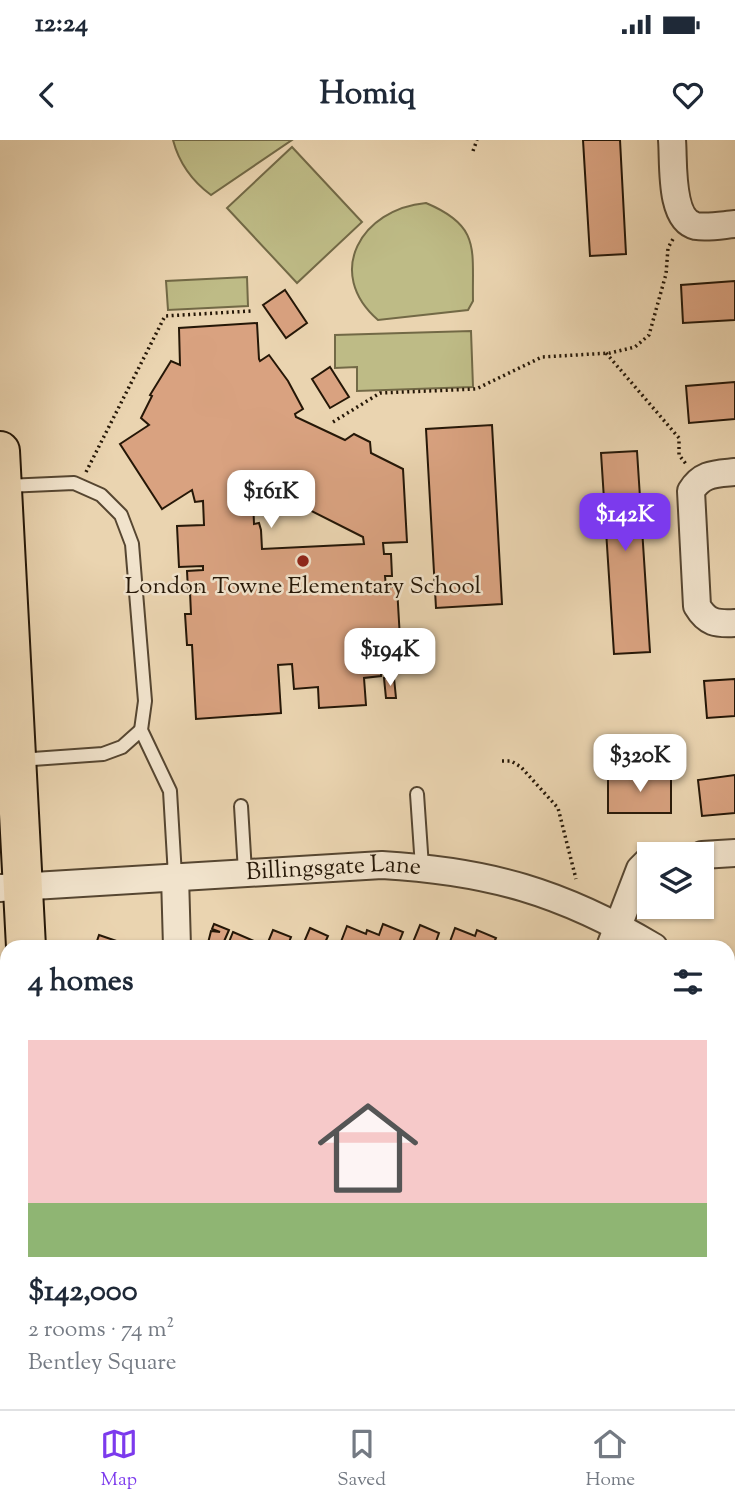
<!DOCTYPE html>
<html lang="en">
<head>
<meta charset="utf-8">
<style>
	:root { --surface:#fff; --page:#f2f2f3; --text:#1f2937; --muted:#747a83; --line:#e0e1e3; --accent:#7c3aed }
	body { margin:0; font-family:"Sorts Mill Goudy",serif; background:var(--page); color:var(--text); height:100vh; display:flex; flex-direction:column; font-size:26px; white-space:nowrap }
	* { box-sizing:border-box; margin:0 }
	p { font-size:23px; color:var(--muted) }
	.icon { flex:none; width:38px; height:38px; fill:none; stroke:currentColor; stroke-width:2; stroke-linecap:round; stroke-linejoin:round }
	.map { position:relative; flex:1; overflow:hidden }
	.panel { position:absolute; left:0px; top:800px; width:735px; height:471px; display:flex; flex-direction:column; background:var(--surface); border-radius:21px 21px 0 0; box-shadow:0 2px 5px #0004 }
	.panel>* { flex:none }
	.tools { position:absolute; left:637px; top:702px; display:grid; gap:14px }
	.tools a { display:grid; place-items:center; width:77px; height:77px; border-radius:0px; background:var(--surface); box-shadow:0 2px 5px #0004; font-size:35px }
	.price { position:absolute; translate:-50% -60px; padding:0 16px; border-radius:14px; background:#fff; color:#222; font-size:23px; line-height:46px; filter:drop-shadow(0 2px 4px #0008) }
	.price::after { content:''; position:absolute; left:50%; top:42px; width:21px; height:16px; margin-left:-10px; background:inherit; clip-path:polygon(0 0,100% 0,50% 100%) }
	.price.active { background:var(--accent); color:#fff }
	ul { padding:0; list-style:none }
	li { display:grid; align-content:center; gap:14px; height:371px; padding:0 28px }
	li+li { border-top:2px solid var(--line) }
	li span { display:grid; place-items:center; height:217px; border-radius:0px; color:#555 }
	li>.icon { margin-inline-start:auto }
	span .icon { width:126px; height:126px; fill:#fffc; stroke-width:1 }
	li b { font-size:30px }
	h2 { display:flex; justify-content:space-between; align-items:center; height:84px; padding:0 28px; font-size:30px }
	.status { display:flex; justify-content:space-between; align-items:center; height:49px; padding:0 35px; background:var(--surface); direction:ltr }
	.status svg { height:19px; fill:currentColor }
	header { display:flex; justify-content:space-between; align-items:center; height:91px; padding:0 28px; background:var(--surface); font-size:32px; font-weight:700 }
	.tabs { display:flex; justify-content:space-around; align-items:center; height:98px; border-top:2px solid var(--line); background:var(--surface); font-size:19px; color:var(--muted) }
	.tabs a { display:grid; justify-items:center; gap:4px }
	.tabs .active { color:var(--accent) }
	.map>svg:first-child { display:block }
	.green { fill:#bebb86; stroke:#726946; stroke-width:2 }
	.building { fill:#d9a280; stroke:#251707; stroke-width:2; fill-rule:evenodd }
	.lines { fill:none; stroke-linecap:round; stroke-linejoin:round }
	.lane-casing { stroke:#564631; stroke-width:16 }
	.street-casing { stroke:#564631; stroke-width:30 }
	.primary-casing { stroke:#251707; stroke-width:42 }
	.path { stroke:#251707; stroke-width:3.5; stroke-dasharray:2 3.5; stroke-linecap:butt }
	.lane { stroke:#f1e3cc; stroke-width:12 }
	.street { stroke:#f1e3cc; stroke-width:26 }
	.primary { stroke:#ead4b0; stroke-width:38 }
	.poi-dot { fill:#8f2418; stroke:#f1e3cc; stroke-width:2.5 }
	.labels { text-anchor:middle; dominant-baseline:central; stroke-width:5; stroke-linejoin:round; paint-order:stroke }
	.poi-label { font-size:24px; fill:#251707; stroke:#f1e3cc }
	.street-label { font-size:24px; fill:#251707; stroke:#f1e3cc }
</style>
</head>
<body>
<div class="status"><b>12:24</b><svg viewBox="0 0 49 12"><path d="M0 12V9h3v3zM5 12V6h3v6zM10 12V3h3v9zM15 12V0h3v12zM26 1h20v11H26zM47 4h2v5h-2z"/></svg></div>
<header><svg class="icon" aria-label="back" viewBox="0 0 24 24"><path d="M15 5l-7 7 7 7"/></svg>Homiq<svg class="icon" aria-label="heart" viewBox="0 0 24 24"><path d="M12 20l-8-8c-3-5 5-10 8-4 3-6 11-1 8 4z"/></svg></header>
<div class="map">
<svg width="735" height="1269" viewBox="0 0 735 1269">
	<rect width="100%" height="100%" fill="#ead4b0"/>
	<filter id="stains"><feTurbulence type="fractalNoise" baseFrequency=".00286" numOctaves="4"/><feColorMatrix values="0 0 0 0 .2 0 0 0 0 .09 0 0 0 0 .02 0 0 0 .5 -.17"/></filter>
	<radialGradient id="worn" r=".72"><stop offset=".6" stop-color="#630" stop-opacity="0"/><stop offset="1" stop-color="#630" stop-opacity=".3"/></radialGradient>
	<g class="green">
		<path d="M173,0H292L211,55C192,41 179,23 173,0Z"/>
		<polygon points="292,7 362,82 297,143 227,68"/>
		<path d="M426,63C481,86 472,109 473,161L468,170L378,180C324,133 361,69 426,63Z"/>
		<polygon points="247,137 248,166 168,170 166,141"/>
		<polygon points="471,191 473,247 357,251 357,227 335,228 335,195"/>
	</g>
	<g class="building">
		<polygon points="583,0 620,0 626,114 590,116"/>
		<polygon points="735,141 735,180 683,183 681,145"/>
		<polygon points="285,150 307,183 286,198 263,165"/>
		<path d="M257,183L259,219L260,221L269,215L288,241L303,269L295,274L296,277L345,300L354,294L370,302L371,313L403,329L407,402L383,403L384,414H391L392,436H385L386,447H397L401,516L374,518V526L381,525V536L364,538L366,565L319,568L318,547L294,549L292,524L278,525L281,573L196,579L192,505H187L185,474H191L190,452L204,451V449L188,450L187,431L203,430V426L179,427L177,386L204,385L203,361L195,362L192,350L162,369L120,304L149,285L141,278L152,256L150,255L171,221L180,225L179,188ZM262,346L363,397L364,404L262,409L261,390L259,383L254,384L253,358L259,357V347Z"/>
		<polygon points="330,227 349,257 330,268 312,239"/>
		<polygon points="735,242 735,279 689,283 686,246"/>
		<polygon points="492,285 502,464 436,468 426,289"/>
		<polygon points="637,311 650,512 614,514 601,313"/>
		<polygon points="384,538 394,538 396,558 386,558"/>
		<polygon points="735,539 735,576 707,578 704,541"/>
		<polygon points="671,634 671,673 608,673 608,635"/>
		<polygon points="735,635 735,673 702,676 698,640"/>
		<polygon points="214,784 229,790 222,806 225,807 208,803 211,791 220,792 212,789"/>
		<polygon points="383,784 403,792 397,807 339,807 347,786 366,794 367,790 379,795"/>
		<polygon points="420,785 439,793 434,807 411,807"/>
		<polygon points="310,788 328,796 323,807 302,807"/>
		<polygon points="455,788 475,796 477,790 496,798 492,807 448,807"/>
		<polygon points="273,790 291,797 287,807 266,807"/>
		<polygon points="233,792 254,801 251,807 227,807"/>
		<polygon points="99,795 134,807 95,807"/>
		<polygon points="735,988 735,1028 728,1031 728,991"/>
		<polygon points="165,1264 166,1269 116,1269 116,1266"/>
		<rect x="241" y="1264" width="50" height="5"/>
		<polygon points="329,1264 378,1264 379,1269 329,1269"/>
		<rect x="470" y="1264" width="50" height="5"/>
		<rect x="559" y="1264" width="37" height="5"/>
	</g>
	<g class="lines">
		<g class="lane-casing">
			<g id="lane">
				<polyline points="6,346 74,343 101,355 121,375 132,404 145,561 141,590 170,651 175,736"/>
				<polyline points="19,620 103,614 122,607 141,590"/>
				<polyline points="417,654 422,727"/>
				<polyline points="241,666 245,732"/>
			</g>
		</g>
		<g class="street-casing">
			<g id="street">
				<path d="M672,0C674,22 669,80 696,86C708,88 723,85 735,84"/>
				<path d="M735,332C715,334 702,333 691,351L697,466C707,483 716,484 735,483"/>
				<polyline points="702,715 735,713"/>
				<polyline points="175,736 177,807"/>
				<path id="s1" d="M0,748L382,725C488,731 562,752 654,807"/>
				<polyline points="610,807 640,729 649,720"/>
				<polyline points="728,860 735,866"/>
				<polyline points="728,1076 735,1073"/>
				<polyline points="728,1253 735,1251"/>
				<polyline points="203,1264 203,1269"/>
				<polyline points="422,1264 423,1269"/>
			</g>
		</g>
		<g class="primary-casing">
			<g id="primary">
				<polyline points="0,311 26,807"/>
				<polyline points="0,1080 7,1206"/>
				<polyline points="10,1264 11,1269"/>
				<polyline points="52,1264 52,1269"/>
			</g>
		</g>
		<g class="path">
			<polyline points="473,11 477,0"/>
			<polyline points="606,213 679,298 679,315 686,324"/>
			<polyline points="333,282 380,253 476,249 542,217 610,213 635,207 649,195 666,134 668,108 673,99"/>
			<polyline points="86,332 165,176 251,171"/>
			<polyline points="502,621 511,621 521,627 558,668 576,739"/>
		</g>
		<use href="#lane" class="lane"/>
		<use href="#street" class="street"/>
		<use href="#primary" class="primary"/>
	</g>
	<circle class="poi-dot" cx="303" cy="421" r="7"/>
	<g class="labels">
		<g class="poi-label">
			<text x="303" y="447">London Towne Elementary School</text>
		</g>
		<g class="street-label">
			<text stroke="none"><textPath href="#s1" startOffset="334">Billingsgate Lane</textPath></text>
		</g>
	</g>
	<rect width="100%" height="100%" filter="url(#stains)"/>
	<rect width="100%" height="100%" fill="url(#worn)"/>
</svg>
<div class="tools">
<a><svg class="icon" aria-label="layers" viewBox="0 0 24 24"><path d="M12 4l9 5-9 5-9-5zM3 14l9 5 9-5"/></svg></a>
</div>
<b class="price" style="left:271px;top:390px">$161K</b>
<b class="price active" style="left:625px;top:413px">$142K</b>
<b class="price" style="left:390px;top:548px">$194K</b>
<b class="price" style="left:640px;top:654px">$320K</b>
<section class="panel">
<h2>4 homes<svg class="icon" aria-label="filters" viewBox="0 0 24 24"><path d="M4 7h16M4 17h16"/><circle cx="9" cy="7" r="2"/><circle cx="15" cy="17" r="2"/></svg></h2>
<ul>
<li><span style="background:linear-gradient(#f6c9c9 75%,#8fb573 0)"><svg class="icon" aria-label="home" viewBox="0 0 24 24"><path d="M3 11l9-7 9 7M6 9v11h12V9"/></svg></span><div><b>$142,000</b><p>2 rooms · 74 m²</p><p>Bentley Square</p></div></li>
</ul>
</section>
</div>
<nav class="tabs">
<a class="active"><svg class="icon" aria-label="map" viewBox="0 0 24 24"><path d="M3 6l6-2 6 2 6-2v14l-6 2-6-2-6 2zM9 4v14M15 6v14"/></svg>Map</a>
<a><svg class="icon" aria-label="saved" viewBox="0 0 24 24"><path d="M7 4h10v16l-5-4-5 4z"/></svg>Saved</a>
<a><svg class="icon" aria-label="home" viewBox="0 0 24 24"><path d="M3 11l9-7 9 7M6 9v11h12V9"/></svg>Home</a>
</nav>
</body>
</html>
